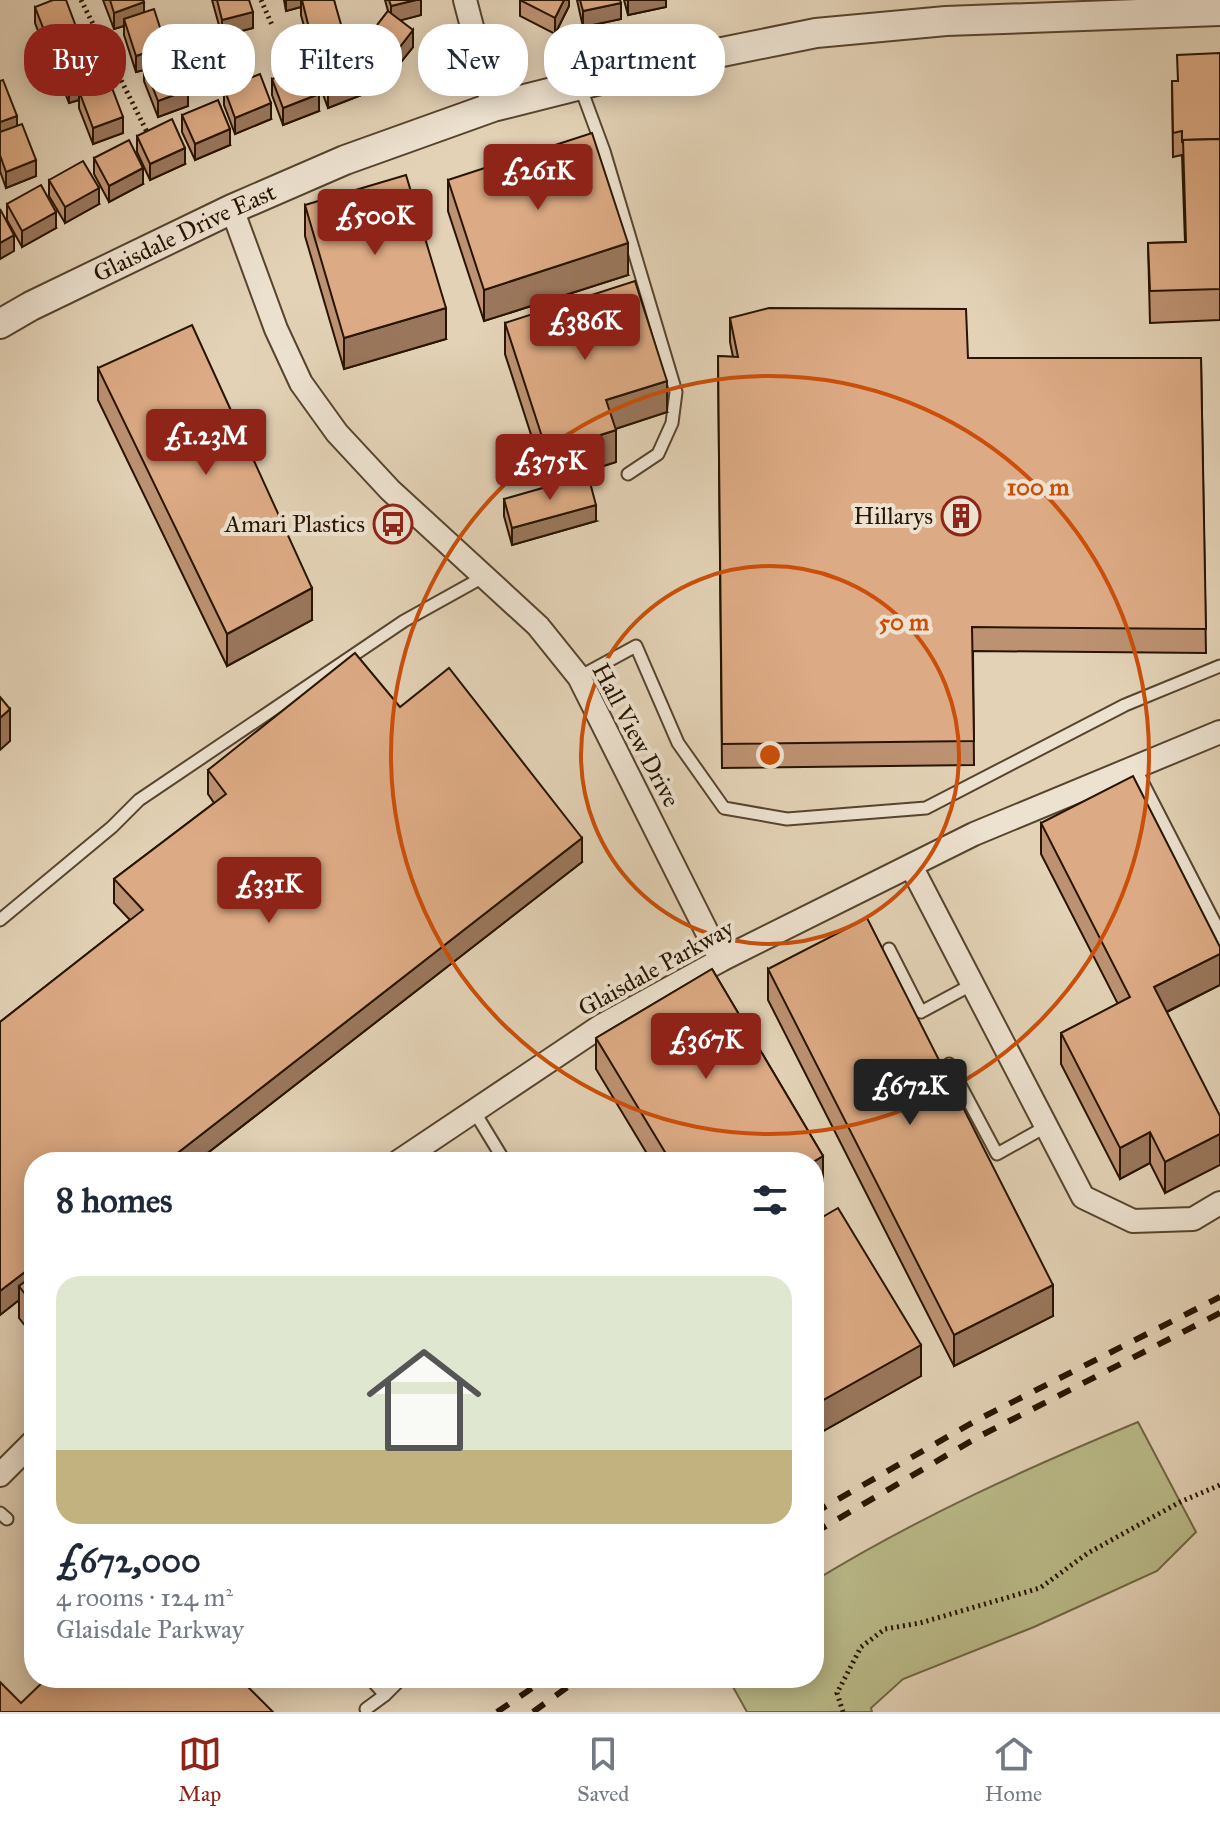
<!DOCTYPE html>
<html lang="en">
<head>
<meta charset="utf-8">
<style>
	:root { --surface:#fff; --page:#f6f6f7; --text:#1f2937; --muted:#747a83; --line:#e0e1e3; --accent:#8f2418 }
	body { margin:0; font-family:"IM FELL Great Primer",serif; background:var(--page); color:var(--text); height:100vh; display:flex; flex-direction:column; font-size:30px; white-space:nowrap }
	* { box-sizing:border-box; margin:0 }
	p { font-size:26px; color:var(--muted) }
	.icon { flex:none; width:44px; height:44px; fill:none; stroke:currentColor; stroke-width:2; stroke-linecap:round; stroke-linejoin:round }
	.map { position:relative; flex:1; overflow:hidden }
	.side { position:absolute; left:24px; top:1152px; width:800px; height:536px; display:flex; flex-direction:column; background:var(--surface); border-radius:32px; box-shadow:0 4px 20px #0003 }
	.side>* { flex:none }
	.top-card { position:absolute; left:24px; top:24px; width:800px; height:72px; display:flex; gap:16px }
	.price { position:absolute; translate:-50% -68px; padding:0 18px; border-radius:8px; background:var(--accent); color:#fff; font-size:26px; line-height:52px; filter:drop-shadow(0 2px 4px #0008) }
	.price::after { content:''; position:absolute; left:50%; top:48px; width:24px; height:18px; margin-left:-12px; background:inherit; clip-path:polygon(0 0,100% 0,50% 100%) }
	.price.on { background:#222; color:#fff }
	ul { padding:0; list-style:none }
	li { display:grid; align-content:center; gap:16px; height:424px; padding:0 32px }
	li span { display:grid; place-items:center; height:248px; border-radius:24px; color:#555 }
	li>.icon { margin-inline-start:auto }
	span .icon { width:144px; height:144px; fill:#fffc; stroke-width:1 }
	li b { font-size:34px }
	h2 { display:flex; justify-content:space-between; align-items:center; height:96px; padding:0 32px; font-size:34px }
	.tag { padding:0 28px; border-radius:32px; background:var(--surface); box-shadow:0 4px 20px #0003; font-size:28px; line-height:72px }
	.tag.on { background:var(--accent); color:#fff }
	.tabs { display:flex; justify-content:space-around; align-items:center; height:112px; border-top:2px solid var(--line); background:var(--surface); font-size:22px; color:var(--muted) }
	.tabs a { display:grid; justify-items:center; gap:4px }
	.tabs .on { color:var(--accent) }
	.map>svg:first-child { display:block }
	.green { fill:#baba89; stroke:#716744; stroke-width:2 }
	.lines { fill:none; stroke-linecap:round; stroke-linejoin:round }
	.service-casing { stroke:#57442e; stroke-width:15 }
	.minor-casing { stroke:#57442e; stroke-width:26 }
	.tertiary-casing { stroke:#57442e; stroke-width:32 }
	.path { stroke:#281400; stroke-width:5; stroke-dasharray:2 4; stroke-linecap:butt }
	.service { stroke:#ede2d0; stroke-width:11 }
	.minor { stroke:#ede2d0; stroke-width:22 }
	.tertiary { stroke:#ede2d0; stroke-width:28 }
	.rail { stroke:#281400; stroke-width:6; stroke-dasharray:14 14; stroke-linecap:butt }
	.wall { fill:#bd9272; stroke:#281400; stroke-width:2 }
	.shaded-wall { fill:#9a775c; stroke:#281400; stroke-width:2 }
	.building { fill:#dcaa84; stroke:#281400; stroke-width:2 }
	.ring { fill:none; stroke:#cb4f0a; stroke-width:4 }
	.labels { text-anchor:middle; dominant-baseline:central; stroke-width:8; stroke-linejoin:round; paint-order:stroke }
	.street-label { font-size:24px; fill:#281400; stroke:#ede2d0 }
	.poi-label { font-size:24px; fill:#281400; stroke:#ede2d0; text-anchor:end }
	.centre { fill:#cb4f0a; stroke:#ede2d0; stroke-width:4 }
	.ring-label { font-size:24px; text-anchor:middle; font-weight:bold; fill:#cb4f0a; stroke:#ede2d0; stroke-width:8; stroke-linejoin:round; paint-order:stroke }
</style>
</head>
<body>
<div class="map">
<svg width="1220" height="1712" viewBox="0 0 1220 1712">
	<rect width="100%" height="100%" fill="#e3d2b6"/>
	<filter id="stains"><feTurbulence type="fractalNoise" baseFrequency=".0025" numOctaves="4"/><feColorMatrix values="0 0 0 0 .2 0 0 0 0 .09 0 0 0 0 .02 0 0 0 .5 -.17"/></filter>
	<radialGradient id="worn" r=".72"><stop offset=".6" stop-color="#630" stop-opacity="0"/><stop offset="1" stop-color="#630" stop-opacity=".3"/></radialGradient>
	<path class="green" d="M1138,1422L1196,1532L1157,1571L1034,1627L903,1679L871,1708L872,1712H747L728,1678H814V1581C917,1518 1027,1468 1138,1422Z"/>
	<g class="lines">
		<g class="service-casing">
			<g id="service">
				<polyline points="580,86 604,151 676,392 672,423 658,454 628,474"/>
				<polyline points="579,677 636,646 678,743 724,808 787,819 926,808 1125,705 1220,666"/>
				<polyline points="0,920 112,827 139,800 404,621 485,576"/>
				<polyline points="889,949 921,1012 973,984"/>
				<polyline points="949,1064 997,1154 1047,1126"/>
				<polyline points="474,1111 505,1162"/>
				<polyline points="0,1513 7,1519"/>
				<polyline points="370,1678 385,1695"/>
				<polyline points="366,1709 385,1695 402,1678"/>
			</g>
		</g>
		<g class="minor-casing">
			<g id="minor">
				<polyline points="465,0 493,107"/>
				<polyline points="232,209 276,329 301,383 337,433 390,490 538,626 579,677 721,960"/>
				<polyline points="1130,770 1220,945"/>
				<polyline points="911,866 1083,1197 1133,1221 1193,1219 1220,1203"/>
				<polyline points="398,1162 601,1026 721,960 974,834 1220,732"/>
				<polyline points="0,1475 34,1441"/>
			</g>
		</g>
		<g class="tertiary-casing">
			<g id="tertiary">
				<path id="s1" d="M0,324L31,306L232,209L345,160L493,107L668,63L816,33L946,21L1220,11"/>
			</g>
		</g>
		<g class="path">
			<polyline points="81,0 148,134"/>
			<polyline points="261,0 272,25"/>
			<polyline points="843,1712 837,1693 861,1647 885,1629 920,1623 1040,1588 1088,1553 1180,1502 1220,1485"/>
		</g>
		<use href="#service" class="service"/>
		<use href="#minor" class="minor"/>
		<use href="#tertiary" class="tertiary"/>
		<g class="rail">
			<polyline points="814,1513 977,1420 1220,1297"/>
			<polyline points="814,1533 978,1437 1220,1313"/>
			<polyline points="497,1712 547,1678"/>
			<polyline points="533,1712 580,1678"/>
		</g>
	</g>
	<g class="wall">
		<polygon points="103,0 143,0 144,12 166,56 188,106 158,117 144,81 144,70 136,72 124,35 124,26 114,29"/>
		<polygon points="212,0 249,0 253,28 222,36"/>
		<polygon points="284,0 334,0 342,44 311,52 301,15 301,7 286,11"/>
		<polygon points="385,0 421,0 421,15 400,20 413,47 389,77 364,58 364,42 388,11"/>
		<polygon points="520,0 569,0 569,6 555,34 520,16"/>
		<polygon points="577,0 620,0 621,19 583,27"/>
		<polygon points="624,0 666,0 666,7 628,15"/>
		<polygon points="35,7 78,42 123,133 93,144 79,108 79,100 69,103 55,67 55,57 49,59 35,23"/>
		<polygon points="1220,53 1220,320 1150,323 1148,243 1185,242 1182,155 1173,157 1172,81 1177,81"/>
		<polygon points="317,62 364,94 328,108 317,78"/>
		<polygon points="272,79 319,111 283,125 272,95"/>
		<polygon points="0,81 36,176 6,188 0,171"/>
		<polygon points="224,88 271,119 235,134 224,105"/>
		<polygon points="182,115 230,145 195,160 182,132"/>
		<polygon points="137,136 185,164 150,180 137,152"/>
		<polygon points="94,158 143,184 109,202 94,174"/>
		<polygon points="49,180 99,204 65,223 49,196"/>
		<polygon points="448,180 628,275 484,321 448,211"/>
		<polygon points="7,204 56,228 22,247 7,220"/>
		<polygon points="305,205 446,339 344,369 305,236"/>
		<polygon points="730,318 968,358 1201,358 1206,653 973,651 974,765 722,768 718,356 733,357 730,342"/>
		<polygon points="505,323 667,412 615,429 616,462 547,484 505,354"/>
		<polygon points="98,368 312,620 227,666 98,400"/>
		<polygon points="504,499 596,521 512,545 504,516"/>
		<polygon points="400,707 582,862 196,1162 34,1162 34,1337 19,1318 19,1300 0,1315 0,1022 130,920 114,903 114,879 214,803 208,794 208,770"/>
		<polygon points="1041,823 1220,947 1220,985 1167,1012 1165,1193 1150,1163 1120,1179 1061,1064 1061,1033 1118,1004 1041,854"/>
		<polygon points="712,969 823,1156 823,1187 814,1192 814,1162 652,1162 596,1069 596,1038"/>
		<polygon points="768,969 1053,1316 954,1366 768,1000"/>
		<polygon points="814,1222 921,1376 816,1435 814,1431"/>
	</g>
	<g class="shaded-wall">
		<polygon points="286,0 301,0 301,7 286,11"/>
		<polygon points="416,0 421,0 421,15 391,23 391,6"/>
		<polygon points="564,0 569,0 569,6 555,34 555,18"/>
		<polygon points="628,0 666,0 666,7 628,15"/>
		<polygon points="144,2 144,18 124,19 124,26 114,29 114,13"/>
		<polygon points="621,3 621,19 583,27 583,11"/>
		<polygon points="253,12 253,28 222,36 222,20"/>
		<polygon points="342,28 342,44 311,52 311,36"/>
		<polygon points="413,30 413,47 389,77 389,61"/>
		<polygon points="78,32 78,48 55,51 55,57 49,59 49,43"/>
		<polygon points="166,46 166,63 144,65 144,70 136,72 136,56"/>
		<polygon points="99,76 99,92 79,91 79,100 69,103 69,87"/>
		<polygon points="364,78 364,94 328,108 328,91"/>
		<polygon points="188,90 188,106 158,117 158,101"/>
		<polygon points="319,94 319,111 283,125 283,108"/>
		<polygon points="271,103 271,119 235,134 235,118"/>
		<polygon points="17,116 17,133 0,139 0,122"/>
		<polygon points="123,117 123,133 93,144 93,128"/>
		<polygon points="230,129 230,145 195,160 195,144"/>
		<polygon points="185,148 185,164 150,180 150,164"/>
		<polygon points="36,160 36,176 6,188 6,172"/>
		<polygon points="143,168 143,184 109,202 109,186"/>
		<polygon points="99,188 99,204 65,223 65,207"/>
		<polygon points="56,212 56,228 22,247 22,231"/>
		<polygon points="14,235 14,251 0,259 0,243"/>
		<polygon points="628,243 628,275 484,321 484,290"/>
		<polygon points="446,308 446,339 344,369 344,338"/>
		<polygon points="667,381 667,412 606,432 606,400"/>
		<polygon points="616,430 616,462 547,484 547,452"/>
		<polygon points="596,505 596,521 512,545 512,528"/>
		<polygon points="312,588 312,620 227,666 227,634"/>
		<polygon points="10,709 10,741 0,750 0,718"/>
		<polygon points="582,838 582,862 196,1162 166,1162"/>
		<polygon points="1220,954 1220,985 1154,1018 1154,987"/>
		<polygon points="1150,1132 1150,1163 1120,1179 1120,1148"/>
		<polygon points="1220,1134 1220,1165 1165,1193 1165,1162"/>
		<polygon points="823,1156 823,1187 814,1192 814,1162 813,1162"/>
		<polygon points="34,1265 34,1288 19,1286 19,1300 0,1315 0,1291"/>
		<polygon points="1053,1285 1053,1316 954,1366 954,1335"/>
		<polygon points="921,1345 921,1376 816,1435 816,1404"/>
	</g>
	<g class="building">
		<polygon points="53,0 66,0 78,32 49,43 35,7"/>
		<polygon points="110,0 143,0 144,2 114,13"/>
		<polygon points="217,0 249,0 253,12 222,20"/>
		<polygon points="302,0 334,0 342,28 311,36"/>
		<polygon points="389,0 416,0 391,6"/>
		<polygon points="520,0 564,0 555,18"/>
		<polygon points="580,0 620,0 621,3 583,11"/>
		<polygon points="154,9 166,46 136,56 124,19"/>
		<polygon points="388,11 413,30 389,61 364,42"/>
		<polygon points="85,40 99,76 69,87 55,51"/>
		<polygon points="353,48 364,78 328,91 317,62"/>
		<polygon points="1220,53 1220,139 1183,140 1182,143 1182,131 1173,133 1172,81 1178,81 1177,55"/>
		<polygon points="174,54 188,90 158,101 144,65"/>
		<polygon points="308,65 319,94 283,108 272,79"/>
		<polygon points="260,74 271,103 235,118 224,88"/>
		<polygon points="3,80 17,116 0,122 0,81"/>
		<polygon points="109,80 123,117 93,128 79,91"/>
		<polygon points="218,100 230,129 195,144 182,115"/>
		<polygon points="172,119 185,148 150,164 137,136"/>
		<polygon points="22,124 36,160 6,172 0,155 0,132"/>
		<polygon points="592,133 628,243 484,290 448,180"/>
		<polygon points="1220,139 1220,289 1150,291 1148,243 1186,242 1183,140"/>
		<polygon points="129,140 143,168 109,186 94,158"/>
		<polygon points="83,161 99,188 65,207 49,180"/>
		<polygon points="406,175 446,308 344,338 305,205"/>
		<polygon points="41,185 56,212 22,231 7,204"/>
		<polygon points="0,209 14,235 0,243"/>
		<polygon points="635,281 667,381 606,400 616,430 547,452 505,323"/>
		<polygon points="769,308 966,309 968,358 1201,358 1206,629 972,627 974,741 722,744 718,356 738,357 730,318"/>
		<polygon points="192,325 312,588 227,634 98,368"/>
		<polygon points="588,475 596,505 512,528 504,499"/>
		<polygon points="355,653 400,707 449,668 582,838 166,1162 34,1162 34,1265 0,1291 0,1022 143,910 114,879 226,794 208,770"/>
		<polygon points="0,697 10,709 0,718"/>
		<polygon points="1133,776 1220,947 1220,954 1154,987 1220,1116 1220,1134 1165,1162 1150,1132 1120,1148 1061,1033 1130,997 1041,823"/>
		<polygon points="867,918 1053,1285 954,1335 768,969"/>
		<polygon points="712,969 823,1156 813,1162 671,1162 596,1038"/>
		<polygon points="838,1208 921,1345 816,1404 814,1400 814,1222"/>
		<polygon points="34,1275 34,1306 19,1286"/>
		<polygon points="47,1678 239,1678 273,1712 0,1712 0,1682 21,1703"/>
	</g>
	<g class="ring">
		<circle cx="770" cy="755" r="189"/>
		<circle cx="770" cy="755" r="379"/>
	</g>
	<defs>
		<g id="building-ring" transform="scale(2)"><circle r="9.5" fill="#ede2d0" stroke="#8f2418" stroke-width="1.5"/><path d="M-4-6H4V6H1V3H-1V6H-4ZM-2.5-4.3h1.7v1.8h-1.7ZM.8-4.3h1.7v1.8H.8ZM-2.5-1h1.7V.8h-1.7ZM.8-1h1.7V.8H.8Z" fill="#8f2418"/></g>
		<g id="bus-ring" transform="scale(2)"><circle r="9.5" fill="#ede2d0" stroke="#8f2418" stroke-width="1.5"/><path d="M-5-6H5V4H4V6H2V4H-2V6H-4V4H-5ZM-3.5-4V0h7V-4ZM-3.5 1.2v1.5H-2V1.2ZM2 1.2v1.5H3.5V1.2Z" fill="#8f2418"/></g>
	</defs>
	<g fill-rule="evenodd">
		<use href="#building-ring" x="961" y="516"/>
		<use href="#bus-ring" x="393" y="524"/>
	</g>
	<g class="labels">
		<g class="street-label">
			<text stroke="none"><textPath href="#s1" startOffset="206">Glaisdale Drive East</textPath></text>
			<text transform="translate(636 735) rotate(62)">Hall View Drive</text>
			<text transform="translate(656 968) rotate(-29)">Glaisdale Parkway</text>
		</g>
		<g class="poi-label">
			<text x="933" y="516">Hillarys</text>
			<text x="365" y="524">Amari Plastics</text>
		</g>
	</g>
	<circle cx="770" cy="755" r="12" class="centre"/>
	<g class="ring-label">
		<text x="1038" y="495">100 m</text>
		<text x="904" y="630">50 m</text>
	</g>
	<rect width="100%" height="100%" filter="url(#stains)"/>
	<rect width="100%" height="100%" fill="url(#worn)"/>
</svg>
<b class="price" style="left:538px;top:212px">£261K</b>
<b class="price" style="left:375px;top:257px">£500K</b>
<b class="price" style="left:585px;top:362px">£386K</b>
<b class="price" style="left:206px;top:477px">£1.23M</b>
<b class="price" style="left:550px;top:502px">£375K</b>
<b class="price" style="left:269px;top:925px">£331K</b>
<b class="price" style="left:706px;top:1081px">£367K</b>
<b class="price on" style="left:910px;top:1127px">£672K</b>
<div class="top-card">
<a class="tag on">Buy</a>
<a class="tag">Rent</a>
<a class="tag">Filters</a>
<a class="tag">New</a>
<a class="tag">Apartment</a>
</div>
<section class="side">
<h2>8 homes<svg class="icon" aria-label="filters" viewBox="0 0 24 24"><path d="M4 7h16M4 17h16"/><circle cx="9" cy="7" r="2"/><circle cx="15" cy="17" r="2"/></svg></h2>
<ul>
<li><span style="background:linear-gradient(#dfe7d0 70%,#c2b280 0)"><svg class="icon" aria-label="home" viewBox="0 0 24 24"><path d="M3 11l9-7 9 7M6 9v11h12V9"/></svg></span><div><b>£672,000</b><p>4 rooms · 124 m²</p><p>Glaisdale Parkway</p></div></li>
</ul>
</section>
</div>
<nav class="tabs">
<a class="on"><svg class="icon" aria-label="map" viewBox="0 0 24 24"><path d="M3 6l6-2 6 2 6-2v14l-6 2-6-2-6 2zM9 4v14M15 6v14"/></svg>Map</a>
<a><svg class="icon" aria-label="saved" viewBox="0 0 24 24"><path d="M7 4h10v16l-5-4-5 4z"/></svg>Saved</a>
<a><svg class="icon" aria-label="home" viewBox="0 0 24 24"><path d="M3 11l9-7 9 7M6 9v11h12V9"/></svg>Home</a>
</nav>
</body>
</html>
